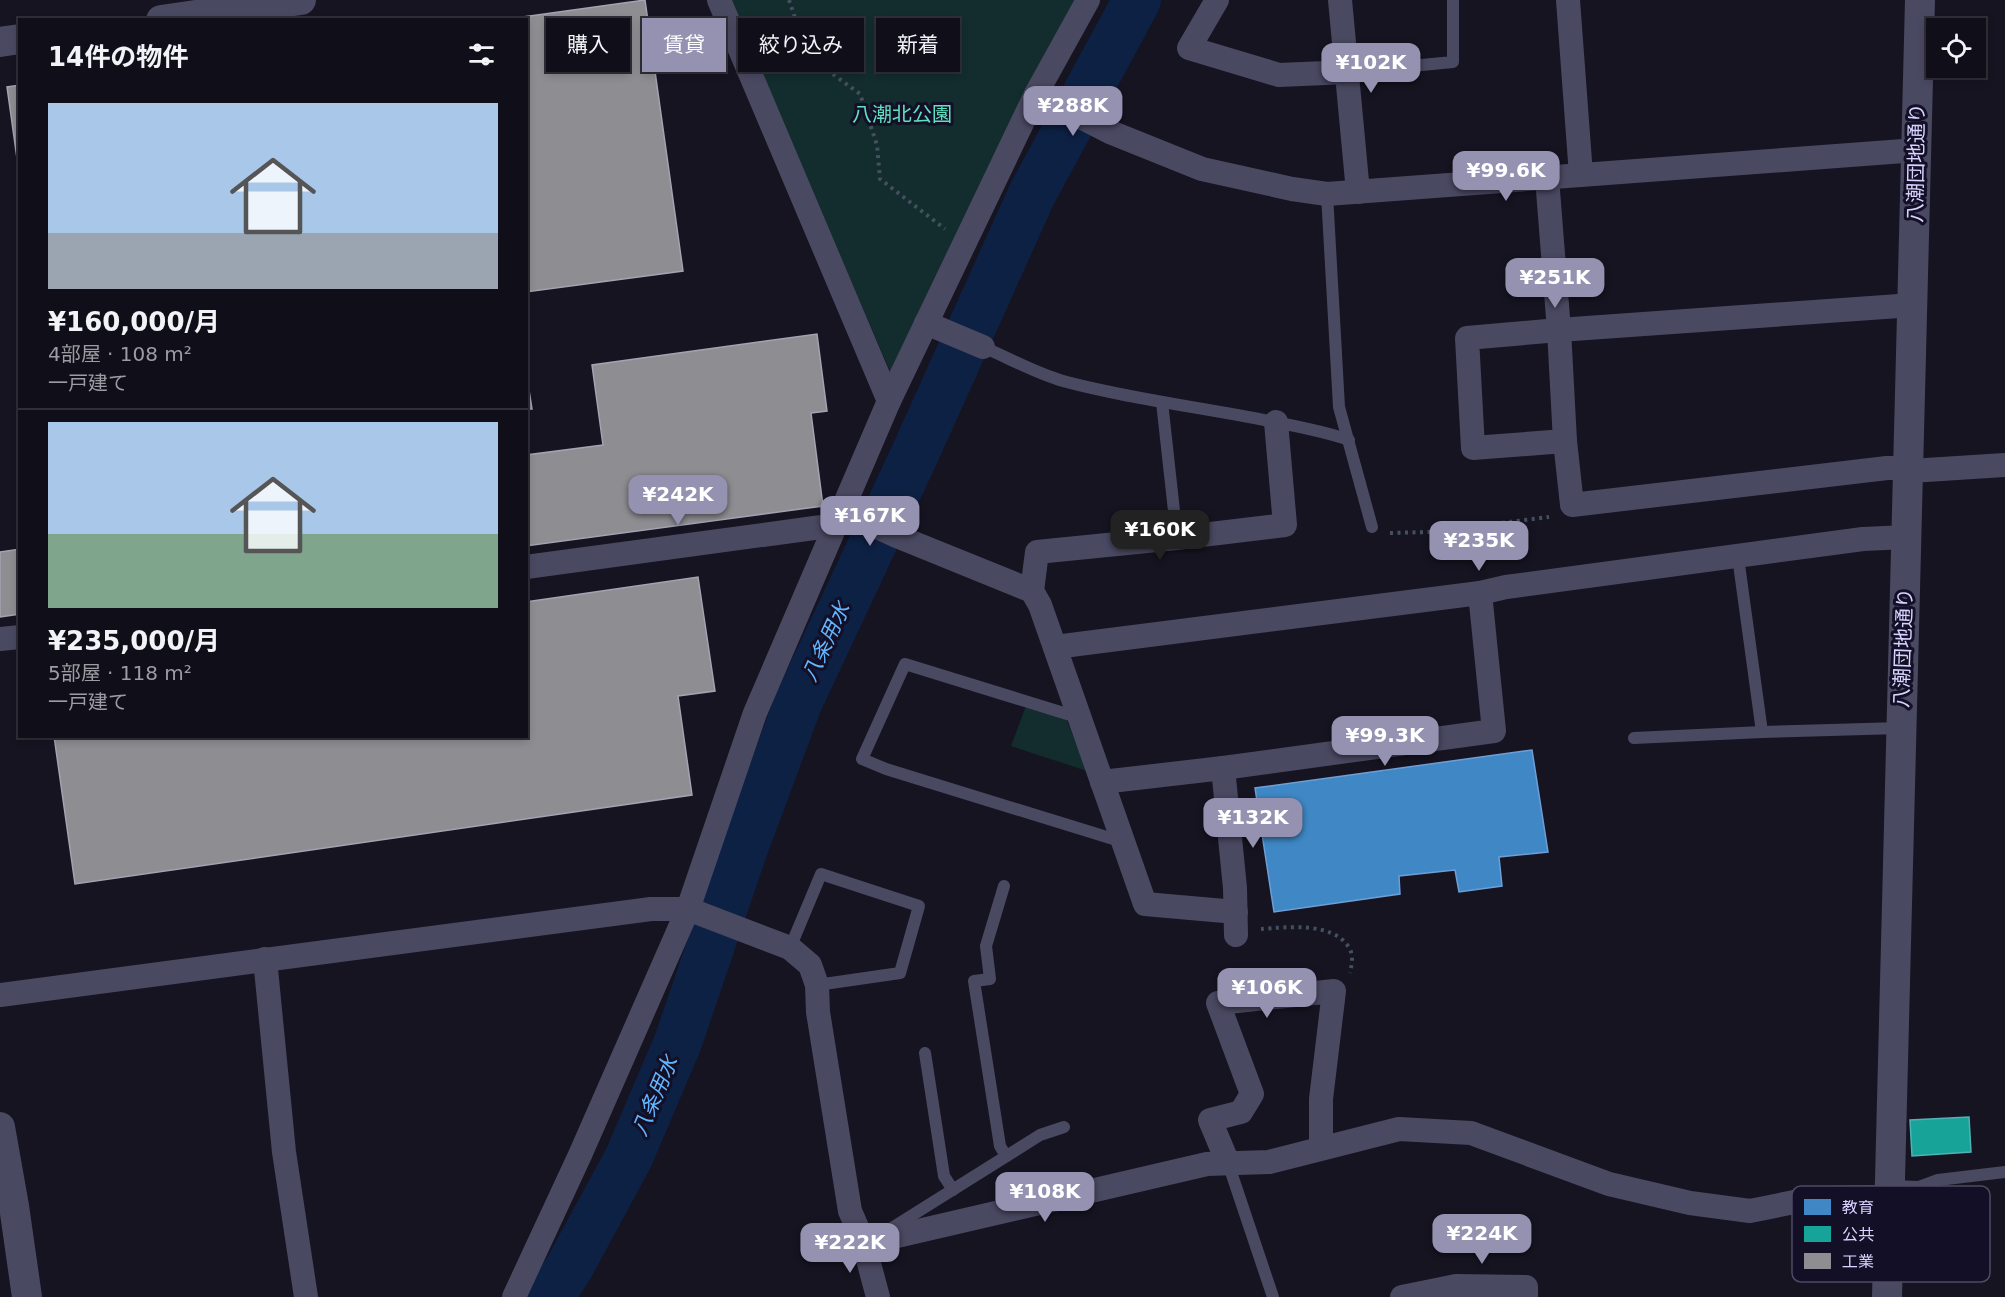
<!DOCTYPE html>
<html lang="ja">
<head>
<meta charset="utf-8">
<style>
	:root { --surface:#100f19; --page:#1e1d26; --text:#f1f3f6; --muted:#9c9ca2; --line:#302f38; --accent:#9591b1 }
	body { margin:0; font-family:"DejaVu Sans","Noto Sans JP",sans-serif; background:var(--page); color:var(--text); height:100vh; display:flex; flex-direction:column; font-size:22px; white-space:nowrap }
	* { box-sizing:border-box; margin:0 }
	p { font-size:20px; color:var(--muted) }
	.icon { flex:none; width:33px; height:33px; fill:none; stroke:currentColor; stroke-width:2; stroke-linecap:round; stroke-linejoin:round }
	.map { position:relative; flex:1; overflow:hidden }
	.side { position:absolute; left:18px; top:18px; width:510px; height:720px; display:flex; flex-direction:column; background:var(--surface); border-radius:0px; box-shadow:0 3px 9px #0003,0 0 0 2px var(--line) }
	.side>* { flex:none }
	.top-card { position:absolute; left:546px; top:18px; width:570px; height:54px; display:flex; gap:12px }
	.buttons { position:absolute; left:1926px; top:18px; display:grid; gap:12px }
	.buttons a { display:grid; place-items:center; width:60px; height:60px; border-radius:0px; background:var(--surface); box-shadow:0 3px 9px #0003,0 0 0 2px var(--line); font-size:30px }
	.price { position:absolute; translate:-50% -51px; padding:0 14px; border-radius:12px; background:var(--accent); color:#fff; font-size:20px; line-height:39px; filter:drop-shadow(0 2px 3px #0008) }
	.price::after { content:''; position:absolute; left:50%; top:36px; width:18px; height:14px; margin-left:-9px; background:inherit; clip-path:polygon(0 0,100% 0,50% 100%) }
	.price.current { background:#222; color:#fff }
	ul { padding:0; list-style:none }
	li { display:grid; align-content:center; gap:12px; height:318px; padding:0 30px }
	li+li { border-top:2px solid var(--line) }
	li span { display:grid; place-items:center; height:186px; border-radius:0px; color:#555 }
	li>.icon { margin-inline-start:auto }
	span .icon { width:108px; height:108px; fill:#fffc; stroke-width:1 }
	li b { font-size:26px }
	h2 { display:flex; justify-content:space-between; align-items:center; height:72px; padding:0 30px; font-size:26px }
	.tag { padding:0 21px; border-radius:0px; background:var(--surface); box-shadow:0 3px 9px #0003,0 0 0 2px var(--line); font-size:21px; line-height:54px }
	.tag.current { background:var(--accent); color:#fff }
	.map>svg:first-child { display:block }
	.green { fill:#132c2d }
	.schools { fill:#3f88c5; stroke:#6d9fd6; stroke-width:1.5 }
	.public { fill:#17a398; stroke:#51b2b7; stroke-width:1.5 }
	.industry { fill:#8d8d92; stroke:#a4a2b3; stroke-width:1.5 }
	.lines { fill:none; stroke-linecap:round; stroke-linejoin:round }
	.river { stroke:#0d2144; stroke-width:48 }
	.path { stroke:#44505f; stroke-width:4; stroke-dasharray:3 4.5; stroke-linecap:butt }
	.service { stroke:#4a4962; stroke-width:12 }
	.minor { stroke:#4a4962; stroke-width:24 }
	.tertiary { stroke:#4a4962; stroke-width:30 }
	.labels { text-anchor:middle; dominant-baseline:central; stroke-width:6; stroke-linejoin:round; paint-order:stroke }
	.park-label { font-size:20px; fill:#5fe0c0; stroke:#130f26 }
	.street-label { font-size:20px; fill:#d9d4ff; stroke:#130f26 }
	.water-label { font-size:21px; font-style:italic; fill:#62b6ff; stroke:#130f26 }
	.key { fill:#130f26; stroke:#4e4a67; stroke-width:1.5 }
	.key-label { font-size:16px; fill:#d9d4ff }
</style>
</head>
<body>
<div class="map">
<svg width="2005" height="1297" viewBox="0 0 2005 1297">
	<rect width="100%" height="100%" fill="#161421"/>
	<g class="green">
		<polygon points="729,0 1090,0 893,378"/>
		<polygon points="1026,706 1066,718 1087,771 1011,746"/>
	</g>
	<polygon class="schools" points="1532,750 1548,852 1499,857 1502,886 1459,892 1455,870 1399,876 1400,894 1274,912 1255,788"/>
	<polygon class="public" points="1969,1117 1971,1152 1912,1156 1910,1120"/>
	<g class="industry">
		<polygon points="645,0 683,271 526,292 526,20 501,20"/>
		<polygon points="20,85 20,180 7,87"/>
		<polygon points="817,334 827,411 811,413 823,506 526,546 526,455 603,445 592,365"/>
		<polygon points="526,371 532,409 526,409"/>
		<polygon points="20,549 20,614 0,617 0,552"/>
		<polygon points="698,577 715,691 678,696 692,795 75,884 54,736 526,736 526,602"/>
	</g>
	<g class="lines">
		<polyline class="river" points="550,1297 570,1266 629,1157 678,1042 744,848 798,703 913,458 1032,194 1137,0"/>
		<g class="path">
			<polyline points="789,0 808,56 860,94 877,145 880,179 945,229"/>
			<polyline points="1390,533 1428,532 1549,517"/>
			<path d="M1261,929C1286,927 1332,922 1348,946C1354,954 1352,964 1350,973"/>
		</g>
		<g class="service">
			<polyline points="1348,72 1453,62 1453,0"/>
			<polyline points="1327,194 1339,407 1372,527"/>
			<path d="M983,347C1009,358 1035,373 1063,381C1130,399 1200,407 1269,421C1295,426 1323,431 1349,440"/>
			<polyline points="1162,402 1177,538"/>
			<polyline points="1738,557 1762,732"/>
			<polyline points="1080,718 905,664 862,759 886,769 1123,842"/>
			<polyline points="1634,738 1762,732 1900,728"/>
			<polyline points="1004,886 986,946 990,979 974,981 1000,1146 1006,1156"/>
			<polyline points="790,948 821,874 919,906 900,973 817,985"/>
			<polyline points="925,1053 944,1176 953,1190"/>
			<polyline points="1228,1163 1273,1297"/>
			<polyline points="1891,1186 1919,1187 1938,1180 2005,1172"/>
			<polyline points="887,1231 1040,1135 1064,1127"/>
		</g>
		<g class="minor">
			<polyline points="719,0 889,401"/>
			<polyline points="1217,0 1189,48 1279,75 1348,72"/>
			<polyline points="1340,0 1358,192"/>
			<polyline points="1568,0 1581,175"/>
			<polyline points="1036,94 1110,132 1202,169 1292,189 1327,194 1917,150"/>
			<polyline points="1547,178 1559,330 1565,441 1572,505 1887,468 1910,468"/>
			<polyline points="926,323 983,347"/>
			<polyline points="1565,441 1473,448 1467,338 1559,330 1913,305"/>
			<polyline points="1910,471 2005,465"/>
			<polyline points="843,511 899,537 1032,591 1040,605 1145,904 1236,912"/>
			<polyline points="526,567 836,525"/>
			<polyline points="1032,591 1037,552 1177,538 1285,525 1276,422"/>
			<polyline points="0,639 20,637"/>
			<polyline points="1055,647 1480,593 1506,587 1863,539 1907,537"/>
			<polyline points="1223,768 1235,888 1236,935"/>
			<polyline points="1102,782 1223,768 1494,731 1480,593"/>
			<polyline points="265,959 284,1152 306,1297"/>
			<polyline points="0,995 651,909 688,909 790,948 810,965 817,985 818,1012 850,1211 863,1241 878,1297"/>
			<polyline points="1228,1163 1210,1120 1241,1112 1252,1094 1218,1003 1334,991 1321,1099 1321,1147"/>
			<polyline points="863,1241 871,1242 1207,1164 1269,1162 1399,1129 1471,1133 1609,1184 1690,1203 1750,1211 1814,1198 1889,1197"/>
			<polyline points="514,1297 580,1155 688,909 755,713 889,401 1036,94 1088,0"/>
			<polyline points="1402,1297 1456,1286 1526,1287 1526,1297"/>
		</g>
		<g class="tertiary">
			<polyline points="161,20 301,0"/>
			<polyline points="0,42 20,39"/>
			<polyline points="0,1127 14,1206 27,1297"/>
			<polyline points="1887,1297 1920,0"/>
		</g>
	</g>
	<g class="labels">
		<g class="park-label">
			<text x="902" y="114">八潮北公園</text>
		</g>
		<g class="street-label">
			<text transform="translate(1916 163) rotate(-89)">八潮団地通り</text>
			<text transform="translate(1903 648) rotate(-88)">八潮団地通り</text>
		</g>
		<g class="water-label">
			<text transform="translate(826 642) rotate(-65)">八条用水</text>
			<text transform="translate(655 1096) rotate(-67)">八条用水</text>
		</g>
	</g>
	<rect x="1792" y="1186" width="198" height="96" rx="9" class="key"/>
	<rect x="1804" y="1199" width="27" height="16" fill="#3f88c5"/>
	<rect x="1804" y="1226" width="27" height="16" fill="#17a398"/>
	<rect x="1804" y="1253" width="27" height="16" fill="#8d8d92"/>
	<g class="key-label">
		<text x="1842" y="1213">教育</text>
		<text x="1842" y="1240">公共</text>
		<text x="1842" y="1267">工業</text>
	</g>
</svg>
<div class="buttons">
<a><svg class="icon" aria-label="locate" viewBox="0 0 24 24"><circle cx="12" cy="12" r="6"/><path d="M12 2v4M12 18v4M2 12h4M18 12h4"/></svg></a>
</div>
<b class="price" style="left:1371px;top:94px">¥102K</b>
<b class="price" style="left:1073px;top:137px">¥288K</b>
<b class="price" style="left:1506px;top:202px">¥99.6K</b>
<b class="price" style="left:1555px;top:309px">¥251K</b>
<b class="price" style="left:678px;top:526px">¥242K</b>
<b class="price" style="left:870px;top:547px">¥167K</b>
<b class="price current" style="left:1160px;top:561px">¥160K</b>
<b class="price" style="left:1479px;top:572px">¥235K</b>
<b class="price" style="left:1385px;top:767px">¥99.3K</b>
<b class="price" style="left:1253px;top:849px">¥132K</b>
<b class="price" style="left:1267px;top:1019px">¥106K</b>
<b class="price" style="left:1045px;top:1223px">¥108K</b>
<b class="price" style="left:1482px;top:1265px">¥224K</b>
<b class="price" style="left:850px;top:1274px">¥222K</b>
<div class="top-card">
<a class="tag">購入</a>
<a class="tag current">賃貸</a>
<a class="tag">絞り込み</a>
<a class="tag">新着</a>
</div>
<section class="side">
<h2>14件の物件<svg class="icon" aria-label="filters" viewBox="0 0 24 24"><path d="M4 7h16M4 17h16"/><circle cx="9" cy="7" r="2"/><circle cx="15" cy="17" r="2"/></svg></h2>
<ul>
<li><span style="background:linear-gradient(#a9c7e8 70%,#9aa5b1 0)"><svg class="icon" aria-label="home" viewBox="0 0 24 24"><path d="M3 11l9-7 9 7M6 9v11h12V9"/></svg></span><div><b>¥160,000/月</b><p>4部屋 · 108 m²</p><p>一戸建て</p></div></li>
<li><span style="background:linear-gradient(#a9c7e8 60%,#7fa58c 0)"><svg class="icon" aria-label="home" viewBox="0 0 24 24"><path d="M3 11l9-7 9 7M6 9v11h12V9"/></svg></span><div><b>¥235,000/月</b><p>5部屋 · 118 m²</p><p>一戸建て</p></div></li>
</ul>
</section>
</div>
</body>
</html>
